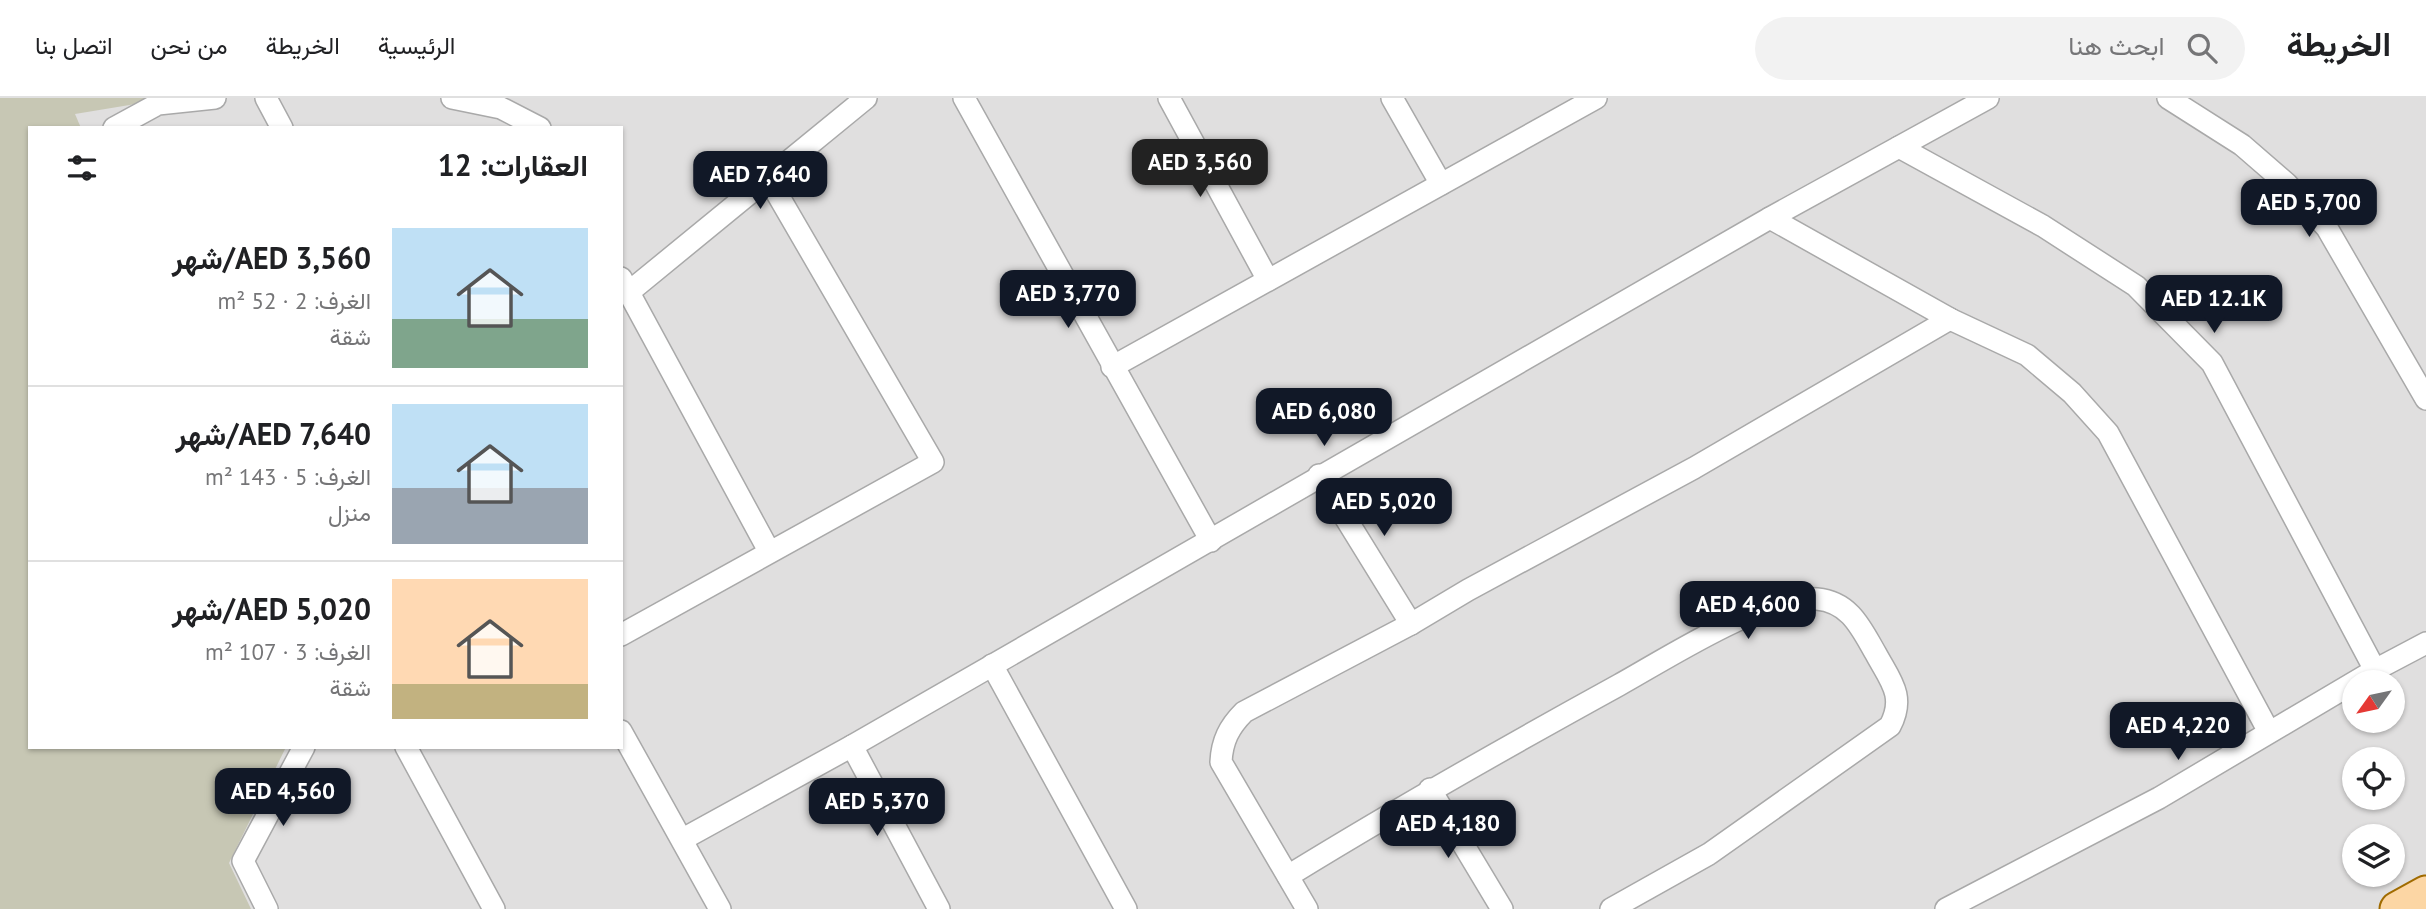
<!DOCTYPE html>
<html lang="ar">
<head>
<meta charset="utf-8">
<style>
	:root { --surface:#fff; --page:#f2f2f2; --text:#202124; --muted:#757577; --line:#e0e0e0; --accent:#111827 }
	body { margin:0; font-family:"PT Sans",Vazirmatn,sans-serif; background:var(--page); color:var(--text); direction:rtl; height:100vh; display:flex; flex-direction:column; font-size:26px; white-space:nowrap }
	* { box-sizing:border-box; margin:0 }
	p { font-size:23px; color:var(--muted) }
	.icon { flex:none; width:38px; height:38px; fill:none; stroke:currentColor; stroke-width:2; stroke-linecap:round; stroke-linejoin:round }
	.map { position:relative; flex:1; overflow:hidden; direction:ltr }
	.panel { position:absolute; left:28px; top:28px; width:595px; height:623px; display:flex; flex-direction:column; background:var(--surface); border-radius:0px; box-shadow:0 2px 5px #0004; direction:rtl }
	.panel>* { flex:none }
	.needle { width:46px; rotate:237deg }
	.fabs { position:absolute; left:2342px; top:572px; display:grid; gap:14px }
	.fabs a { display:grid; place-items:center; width:63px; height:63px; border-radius:50%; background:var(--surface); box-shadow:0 2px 5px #0004; font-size:35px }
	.price { position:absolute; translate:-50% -60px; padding:0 16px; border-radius:14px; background:var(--accent); color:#fff; font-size:23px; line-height:46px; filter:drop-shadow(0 2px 4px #0008) }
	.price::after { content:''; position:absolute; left:50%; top:42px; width:21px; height:16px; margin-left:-10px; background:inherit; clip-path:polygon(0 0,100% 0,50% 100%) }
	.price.active { background:#222; color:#fff }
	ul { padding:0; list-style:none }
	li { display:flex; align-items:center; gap:21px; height:175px; padding:0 35px }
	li+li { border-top:2px solid var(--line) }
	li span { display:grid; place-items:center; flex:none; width:196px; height:140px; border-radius:0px; color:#555 }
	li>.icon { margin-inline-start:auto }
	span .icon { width:84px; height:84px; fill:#fffc; stroke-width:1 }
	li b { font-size:30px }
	h2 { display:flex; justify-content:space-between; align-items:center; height:84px; padding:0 35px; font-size:30px }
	header { display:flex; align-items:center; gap:42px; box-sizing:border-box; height:98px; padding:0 35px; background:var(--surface); border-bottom:2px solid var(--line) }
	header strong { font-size:33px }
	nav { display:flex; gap:38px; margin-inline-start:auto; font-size:24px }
	.search { width:490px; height:63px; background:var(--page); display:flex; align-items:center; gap:18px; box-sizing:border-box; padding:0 24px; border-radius:38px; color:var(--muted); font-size:26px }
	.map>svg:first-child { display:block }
	.residential { fill:#e0dfdf; fill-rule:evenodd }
	.construction { fill:#c7c7b4 }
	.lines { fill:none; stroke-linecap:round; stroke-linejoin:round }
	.street-casing { stroke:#a9a9a9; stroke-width:24 }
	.primary-casing { stroke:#a06b00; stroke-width:37 }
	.street { stroke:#fff; stroke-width:21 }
	.primary { stroke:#fcd6a4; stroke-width:33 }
</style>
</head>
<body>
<header>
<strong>الخريطة</strong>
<div class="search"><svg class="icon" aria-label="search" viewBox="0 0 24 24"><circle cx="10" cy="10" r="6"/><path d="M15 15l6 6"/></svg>ابحث هنا</div>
<nav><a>الرئيسية</a><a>الخريطة</a><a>من نحن</a><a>اتصل بنا</a></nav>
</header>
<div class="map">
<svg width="2426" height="811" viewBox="0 0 2426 811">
	<rect width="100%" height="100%" fill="#f2efe9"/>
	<path class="residential" d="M0,0H2426V811H0ZM30,30H621V649H30ZM2354,584H2392V623H2354ZM2354,662H2392V700H2354ZM2354,738H2392V777H2354Z"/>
	<polygon class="construction" points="0,0 172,0 75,16 81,30 30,30 30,649 286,649 229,765 251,811 0,811"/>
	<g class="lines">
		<g class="street-casing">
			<g id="street">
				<polyline points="266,0 282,30"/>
				<polyline points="452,0 501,10 540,30"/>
				<polyline points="964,0 1211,443"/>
				<polyline points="1169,0 1268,182"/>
				<polyline points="1392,0 1441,86"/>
				<polyline points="2168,0 2242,47 2287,86 2327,130 2426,301"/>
				<polyline points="114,30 158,6 215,0"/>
				<polyline points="1899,49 2043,128 2136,188 2212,265 2375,572"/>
				<polyline points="1770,120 1950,221 2027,257 2072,295 2108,335 2269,634"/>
				<polyline points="621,180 769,453"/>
				<polyline points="629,194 866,0"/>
				<polyline points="1112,269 1596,0"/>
				<polyline points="1319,377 1411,526"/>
				<polyline points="621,537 933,364 768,80"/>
				<polyline points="992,567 1126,811"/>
				<polyline points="621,633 720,811"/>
				<polyline points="852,648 939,811"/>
				<polyline points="406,649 494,811"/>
				<polyline points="1430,691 1502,811"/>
				<polyline points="683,741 852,648 1770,120 1988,0"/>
				<path d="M1288,778C1397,711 1508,648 1619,587C1666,561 1766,496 1817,501C1850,504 1861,530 1876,556C1890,582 1906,598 1890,628L1709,756L1611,811"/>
				<polyline points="267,811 243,763 304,649"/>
				<path d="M1307,811L1221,664C1222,643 1229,629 1244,614L1411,526L1468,492L1694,370L1950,221"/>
				<polyline points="1946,811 2159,700 2375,572 2426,545"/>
			</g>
		</g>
		<g class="primary-casing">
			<polyline id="primary" points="2397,811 2426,795"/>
		</g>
		<use href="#street" class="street"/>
		<use href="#primary" class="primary"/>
	</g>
</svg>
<div class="fabs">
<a><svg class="needle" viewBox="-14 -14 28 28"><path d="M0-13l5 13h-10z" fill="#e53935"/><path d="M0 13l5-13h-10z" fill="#757577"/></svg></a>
<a><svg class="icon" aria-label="locate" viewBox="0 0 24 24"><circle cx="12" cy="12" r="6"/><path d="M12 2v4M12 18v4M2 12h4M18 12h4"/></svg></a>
<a><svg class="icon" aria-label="layers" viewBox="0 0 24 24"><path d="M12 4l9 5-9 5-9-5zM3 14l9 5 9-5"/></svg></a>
</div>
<b class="price active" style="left:1200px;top:101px">AED 3,560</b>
<b class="price" style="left:760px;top:113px">AED 7,640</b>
<b class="price" style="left:2309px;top:141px">AED 5,700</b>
<b class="price" style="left:1068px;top:232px">AED 3,770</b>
<b class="price" style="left:2214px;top:237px">AED 12.1K</b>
<b class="price" style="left:1324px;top:350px">AED 6,080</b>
<b class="price" style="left:1384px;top:440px">AED 5,020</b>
<b class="price" style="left:1748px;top:543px">AED 4,600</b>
<b class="price" style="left:2178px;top:664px">AED 4,220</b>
<b class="price" style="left:283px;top:730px">AED 4,560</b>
<b class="price" style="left:877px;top:740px">AED 5,370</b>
<b class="price" style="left:1448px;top:762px">AED 4,180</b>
<section class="panel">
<h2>العقارات: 12<svg class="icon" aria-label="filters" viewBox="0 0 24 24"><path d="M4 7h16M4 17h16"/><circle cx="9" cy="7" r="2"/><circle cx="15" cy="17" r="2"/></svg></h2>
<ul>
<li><span style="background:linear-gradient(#bfe0f5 65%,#7fa58c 0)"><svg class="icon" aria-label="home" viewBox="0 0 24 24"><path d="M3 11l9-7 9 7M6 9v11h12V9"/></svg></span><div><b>AED 3,560/شهر</b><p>الغرف: 2 · 52 m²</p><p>شقة</p></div></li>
<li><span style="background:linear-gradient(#bfe0f5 60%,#9aa5b1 0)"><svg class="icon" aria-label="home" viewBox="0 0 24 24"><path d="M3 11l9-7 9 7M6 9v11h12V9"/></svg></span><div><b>AED 7,640/شهر</b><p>الغرف: 5 · 143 m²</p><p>منزل</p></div></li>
<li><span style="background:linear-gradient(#ffd9b3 75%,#c2b280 0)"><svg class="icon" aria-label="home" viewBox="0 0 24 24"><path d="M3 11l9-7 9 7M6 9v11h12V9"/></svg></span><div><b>AED 5,020/شهر</b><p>الغرف: 3 · 107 m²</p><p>شقة</p></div></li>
</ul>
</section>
</div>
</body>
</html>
